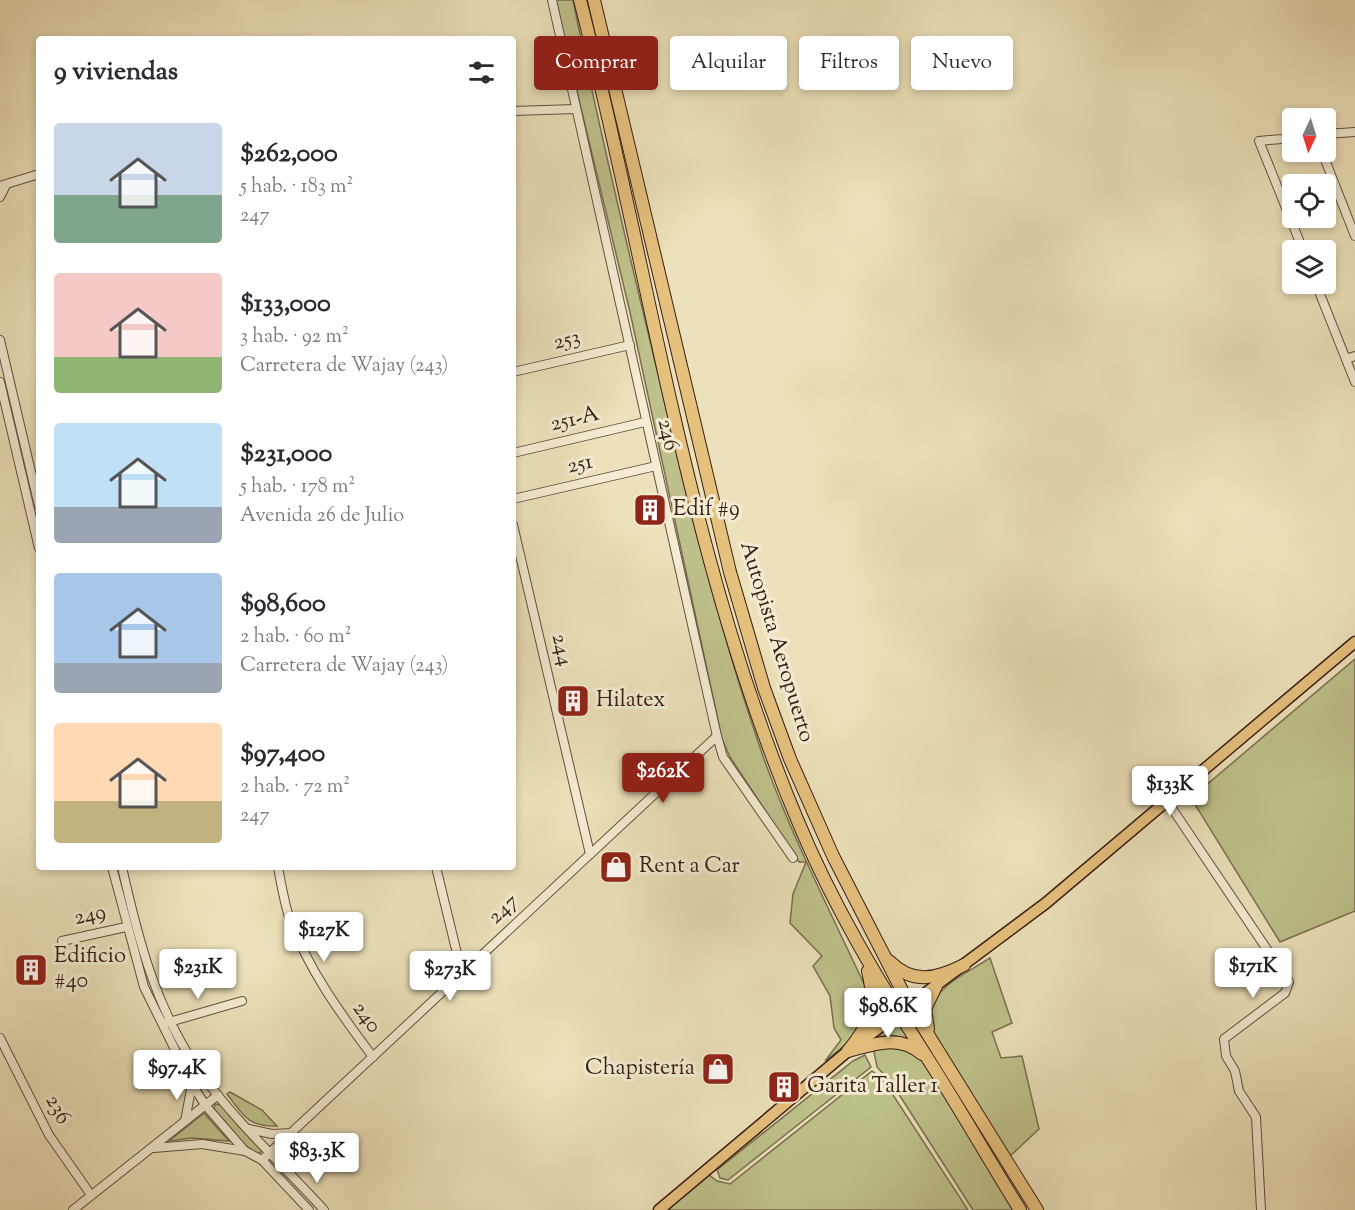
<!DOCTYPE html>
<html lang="es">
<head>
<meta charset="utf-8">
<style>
	:root { --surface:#fff; --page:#f2f2f3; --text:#2b2b33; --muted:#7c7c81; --accent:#8f2418 }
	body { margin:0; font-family:"Sorts Mill Goudy",serif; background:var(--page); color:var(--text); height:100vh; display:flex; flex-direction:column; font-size:22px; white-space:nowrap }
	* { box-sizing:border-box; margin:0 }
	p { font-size:20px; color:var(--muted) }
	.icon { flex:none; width:33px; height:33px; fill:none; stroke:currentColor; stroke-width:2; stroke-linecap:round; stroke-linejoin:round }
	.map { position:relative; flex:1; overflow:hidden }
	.panel { position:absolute; left:36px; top:36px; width:480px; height:834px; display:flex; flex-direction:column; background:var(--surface); border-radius:6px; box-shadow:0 3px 9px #0003 }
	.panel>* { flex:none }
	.guide { position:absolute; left:534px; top:36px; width:570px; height:54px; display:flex; gap:12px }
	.needle { width:39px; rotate:184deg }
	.controls { position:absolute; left:1282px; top:108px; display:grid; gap:12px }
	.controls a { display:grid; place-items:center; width:54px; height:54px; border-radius:6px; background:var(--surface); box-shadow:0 3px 9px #0003; font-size:30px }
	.price { position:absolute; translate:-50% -51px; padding:0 14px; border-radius:6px; background:#fff; color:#222; font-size:20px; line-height:39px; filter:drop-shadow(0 2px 3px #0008) }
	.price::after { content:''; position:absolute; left:50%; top:36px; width:18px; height:14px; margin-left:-9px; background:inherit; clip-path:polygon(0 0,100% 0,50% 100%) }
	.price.selected { background:var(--accent); color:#fff }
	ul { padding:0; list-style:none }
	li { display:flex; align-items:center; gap:18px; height:150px; padding:0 18px }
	li span { display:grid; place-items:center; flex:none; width:168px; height:120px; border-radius:6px; color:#555 }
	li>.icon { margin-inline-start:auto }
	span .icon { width:72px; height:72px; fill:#fffc; stroke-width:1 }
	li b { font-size:26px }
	h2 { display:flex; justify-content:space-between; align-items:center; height:72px; padding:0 18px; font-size:26px }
	.chip { padding:0 21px; border-radius:6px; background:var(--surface); box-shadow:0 3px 9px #0003; font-size:21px; line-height:54px }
	.chip.selected { background:var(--accent); color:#fff }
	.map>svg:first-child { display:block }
	.green { fill:#bec18b; stroke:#7a6f50; stroke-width:1.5 }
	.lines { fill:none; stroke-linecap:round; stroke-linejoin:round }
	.minor-casing { stroke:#644e3e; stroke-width:10 }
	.major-casing { stroke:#371d14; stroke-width:13 }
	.highway-casing { stroke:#371d14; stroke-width:14 }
	.minor { stroke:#f3ecd2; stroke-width:8 }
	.major { stroke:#e6c07d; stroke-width:10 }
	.highway { stroke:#e6c07d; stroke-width:12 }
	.labels { text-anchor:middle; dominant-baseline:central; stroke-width:6; stroke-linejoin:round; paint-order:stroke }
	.street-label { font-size:22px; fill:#371d14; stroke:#f3ecd2 }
	.poi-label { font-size:22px; fill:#371d14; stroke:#f3ecd2; text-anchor:start }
</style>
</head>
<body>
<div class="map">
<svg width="1355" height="1210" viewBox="0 0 1355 1210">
	<rect width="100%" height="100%" fill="#ece1ba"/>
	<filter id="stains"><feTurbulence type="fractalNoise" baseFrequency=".00333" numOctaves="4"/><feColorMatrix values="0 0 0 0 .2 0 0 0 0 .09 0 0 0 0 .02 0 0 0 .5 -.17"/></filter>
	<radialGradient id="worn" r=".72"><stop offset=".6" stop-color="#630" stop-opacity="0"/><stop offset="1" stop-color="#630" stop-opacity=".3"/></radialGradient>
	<g class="green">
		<path d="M555,0H573C598,125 628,250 658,374C689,504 720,633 764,759C792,837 830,911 865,986C872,1023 853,1041 825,1061L841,1040L834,1028L830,996L813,966L822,956L790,923L793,894L806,862H799L730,757L722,739L630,312Z"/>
		<polygon points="1355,659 1355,911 1280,942 1191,798"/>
		<path d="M990,958L1012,1023L992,1032L1001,1058L1022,1056L1039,1129L1010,1156L934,1035C919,992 959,978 990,958Z"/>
		<polygon points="874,980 893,1011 868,1030"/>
		<polygon points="897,1020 910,1039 890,1035 875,1037"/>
		<polygon points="880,1045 911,1050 923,1059 1014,1210 973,1210 891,1082 877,1067 874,1052"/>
		<polygon points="865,1055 871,1067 728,1180 720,1178 717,1170 853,1061"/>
		<polygon points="872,1071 882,1078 968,1210 659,1210 705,1172 717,1181 730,1184"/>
		<path d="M230,1092L262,1110L277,1126C248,1127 243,1115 227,1094Z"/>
		<polygon points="215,1104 221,1105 262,1151 258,1154 243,1144 214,1109"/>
		<polygon points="204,1113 229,1141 192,1138 169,1141"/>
	</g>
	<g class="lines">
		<g class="minor-casing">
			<g id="minor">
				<polyline points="552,0 717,736 723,757 793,858"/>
				<polyline points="513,111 576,109"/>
				<polyline points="1326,134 1355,132"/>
				<polyline points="1293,138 1259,141 1303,250"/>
				<polyline points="1322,152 1355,236"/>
				<polyline points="0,186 39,174"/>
				<polyline points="0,197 6,185"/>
				<polyline points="1316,284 1355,382"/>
				<polyline points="0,340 39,506"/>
				<polyline points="1346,359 1355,356"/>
				<polyline points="513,372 630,345"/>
				<polyline points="0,382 39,548"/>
				<polyline points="513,453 645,422"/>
				<polyline points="513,499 656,466"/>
				<polyline points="513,525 590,854"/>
				<polyline points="1167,801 1289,982 1285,993 1224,1039 1226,1056 1235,1071 1239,1091 1256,1117 1261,1210"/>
				<polyline points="112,867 144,987 192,1084 205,1105 245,1151 262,1160 309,1210"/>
				<path d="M122,867C138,939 156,1009 199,1071C235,1121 282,1164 324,1210"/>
				<path d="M278,867C281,883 284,901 289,917C308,969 340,1013 373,1057"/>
				<polyline points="436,867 462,974"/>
				<polyline points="62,941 126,927"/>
				<polyline points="166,1023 242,1001"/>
				<polyline points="0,1038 49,1135 91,1195"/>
				<polyline points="185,1121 192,1084"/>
				<polyline points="249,1129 272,1134 292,1133"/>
				<polyline points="291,1136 286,1148 291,1173"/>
				<polyline points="154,1148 202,1144 245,1151"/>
				<polyline points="262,1160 717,736"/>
				<polyline points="73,1210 218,1095"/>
			</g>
		</g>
		<g class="major-casing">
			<polyline id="major" points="659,1210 848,1051 1046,903 1355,642"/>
		</g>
		<g class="highway-casing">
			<g id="highway">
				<path d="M580,0C650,273 687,558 797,819C832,904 879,982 928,1059C960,1109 989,1160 1020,1210"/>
				<polyline points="594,0 730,572 764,688 790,759 833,856 909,1004 1037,1210"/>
				<path d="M889,961C913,985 936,979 964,965"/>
				<polyline points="928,1029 925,1009 936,986"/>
				<path d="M848,1051C871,1023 877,1008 868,971"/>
				<path d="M848,1051C875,1044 899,1034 922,1054"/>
			</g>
		</g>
		<use href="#minor" class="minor"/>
		<use href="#major" class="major"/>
		<use href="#highway" class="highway"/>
	</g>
	<defs>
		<g id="building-square" transform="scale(1.725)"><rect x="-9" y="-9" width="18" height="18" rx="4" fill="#8f2418" stroke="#f3ecd2"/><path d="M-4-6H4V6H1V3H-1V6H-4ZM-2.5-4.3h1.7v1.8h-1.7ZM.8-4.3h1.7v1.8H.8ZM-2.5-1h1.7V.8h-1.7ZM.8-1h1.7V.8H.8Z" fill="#fff"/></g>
		<g id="shop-square" transform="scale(1.725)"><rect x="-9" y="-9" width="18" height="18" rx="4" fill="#8f2418" stroke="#f3ecd2"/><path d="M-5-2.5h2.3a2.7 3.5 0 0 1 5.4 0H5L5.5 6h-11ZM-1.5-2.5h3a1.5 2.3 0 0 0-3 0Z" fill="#fff"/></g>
	</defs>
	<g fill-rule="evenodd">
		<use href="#building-square" x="650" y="510"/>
		<use href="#building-square" x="573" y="701"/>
		<use href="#shop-square" x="616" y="867"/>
		<use href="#building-square" x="31" y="970"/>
		<use href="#shop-square" x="718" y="1069"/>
		<use href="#building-square" x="784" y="1087"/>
	</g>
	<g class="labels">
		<g class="street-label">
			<text transform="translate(567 341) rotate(-13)">253</text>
			<text transform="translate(575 420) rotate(-13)">251-A</text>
			<text transform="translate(667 435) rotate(77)">246</text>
			<text transform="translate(580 465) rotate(-13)">251</text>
			<text transform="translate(776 642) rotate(73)">Autopista Aeropuerto</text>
			<text transform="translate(561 650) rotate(77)">244</text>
			<text transform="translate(504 910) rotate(-43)">247</text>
			<text transform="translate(90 916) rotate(-12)">249</text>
			<text transform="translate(366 1018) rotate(54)">240</text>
			<text transform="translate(57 1110) rotate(61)">236</text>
		</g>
		<g class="poi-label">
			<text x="673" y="510">Edif #9</text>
			<text x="596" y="701">Hilatex</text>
			<text x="639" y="867">Rent a Car</text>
			<text x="54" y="957">Edificio<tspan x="54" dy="25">#40</tspan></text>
			<text x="695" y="1069" text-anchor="end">Chapistería</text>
			<text x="807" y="1087">Garita Taller 1</text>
		</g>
	</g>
	<rect width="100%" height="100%" filter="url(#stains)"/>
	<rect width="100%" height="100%" fill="url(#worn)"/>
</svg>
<div class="controls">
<a><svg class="needle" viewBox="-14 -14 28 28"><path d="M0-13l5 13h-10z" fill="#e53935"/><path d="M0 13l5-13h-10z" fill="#7c7c81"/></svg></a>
<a><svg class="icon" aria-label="locate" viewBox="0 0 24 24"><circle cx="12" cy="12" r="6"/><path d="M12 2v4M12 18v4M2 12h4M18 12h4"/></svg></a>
<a><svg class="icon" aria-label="layers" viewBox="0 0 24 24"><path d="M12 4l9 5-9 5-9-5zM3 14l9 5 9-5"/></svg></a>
</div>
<b class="price selected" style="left:663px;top:804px">$262K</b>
<b class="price" style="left:1170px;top:817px">$133K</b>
<b class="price" style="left:324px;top:963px">$127K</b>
<b class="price" style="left:1253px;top:999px">$171K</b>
<b class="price" style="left:198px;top:1000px">$231K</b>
<b class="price" style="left:450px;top:1002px">$273K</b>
<b class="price" style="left:888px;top:1039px">$98.6K</b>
<b class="price" style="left:177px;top:1101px">$97.4K</b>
<b class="price" style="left:317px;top:1184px">$83.3K</b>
<div class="guide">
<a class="chip selected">Comprar</a>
<a class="chip">Alquilar</a>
<a class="chip">Filtros</a>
<a class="chip">Nuevo</a>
</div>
<section class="panel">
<h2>9 viviendas<svg class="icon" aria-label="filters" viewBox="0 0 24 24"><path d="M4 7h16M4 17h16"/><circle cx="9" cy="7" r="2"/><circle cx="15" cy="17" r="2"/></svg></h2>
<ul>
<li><span style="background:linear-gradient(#c9d6e8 60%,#7fa58c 0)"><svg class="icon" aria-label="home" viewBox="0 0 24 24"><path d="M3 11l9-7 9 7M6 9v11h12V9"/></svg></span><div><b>$262,000</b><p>5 hab. · 183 m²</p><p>247</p></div></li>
<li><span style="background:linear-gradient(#f6c9c9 70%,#8fb573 0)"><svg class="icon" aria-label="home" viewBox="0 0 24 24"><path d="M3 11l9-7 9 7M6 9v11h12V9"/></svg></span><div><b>$133,000</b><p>3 hab. · 92 m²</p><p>Carretera de Wajay (243)</p></div></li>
<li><span style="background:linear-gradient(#bfe0f5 70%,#9aa5b1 0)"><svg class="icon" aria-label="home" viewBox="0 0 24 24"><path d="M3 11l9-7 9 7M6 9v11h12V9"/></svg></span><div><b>$231,000</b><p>5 hab. · 178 m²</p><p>Avenida 26 de Julio</p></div></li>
<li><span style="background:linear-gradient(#a9c7e8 75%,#9aa5b1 0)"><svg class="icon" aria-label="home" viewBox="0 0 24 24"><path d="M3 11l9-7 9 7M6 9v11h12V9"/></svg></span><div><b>$98,600</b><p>2 hab. · 60 m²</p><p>Carretera de Wajay (243)</p></div></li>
<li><span style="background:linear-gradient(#ffd9b3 65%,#c2b280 0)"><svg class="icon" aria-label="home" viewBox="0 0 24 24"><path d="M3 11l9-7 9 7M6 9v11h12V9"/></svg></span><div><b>$97,400</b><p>2 hab. · 72 m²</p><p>247</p></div></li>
</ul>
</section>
</div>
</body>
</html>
